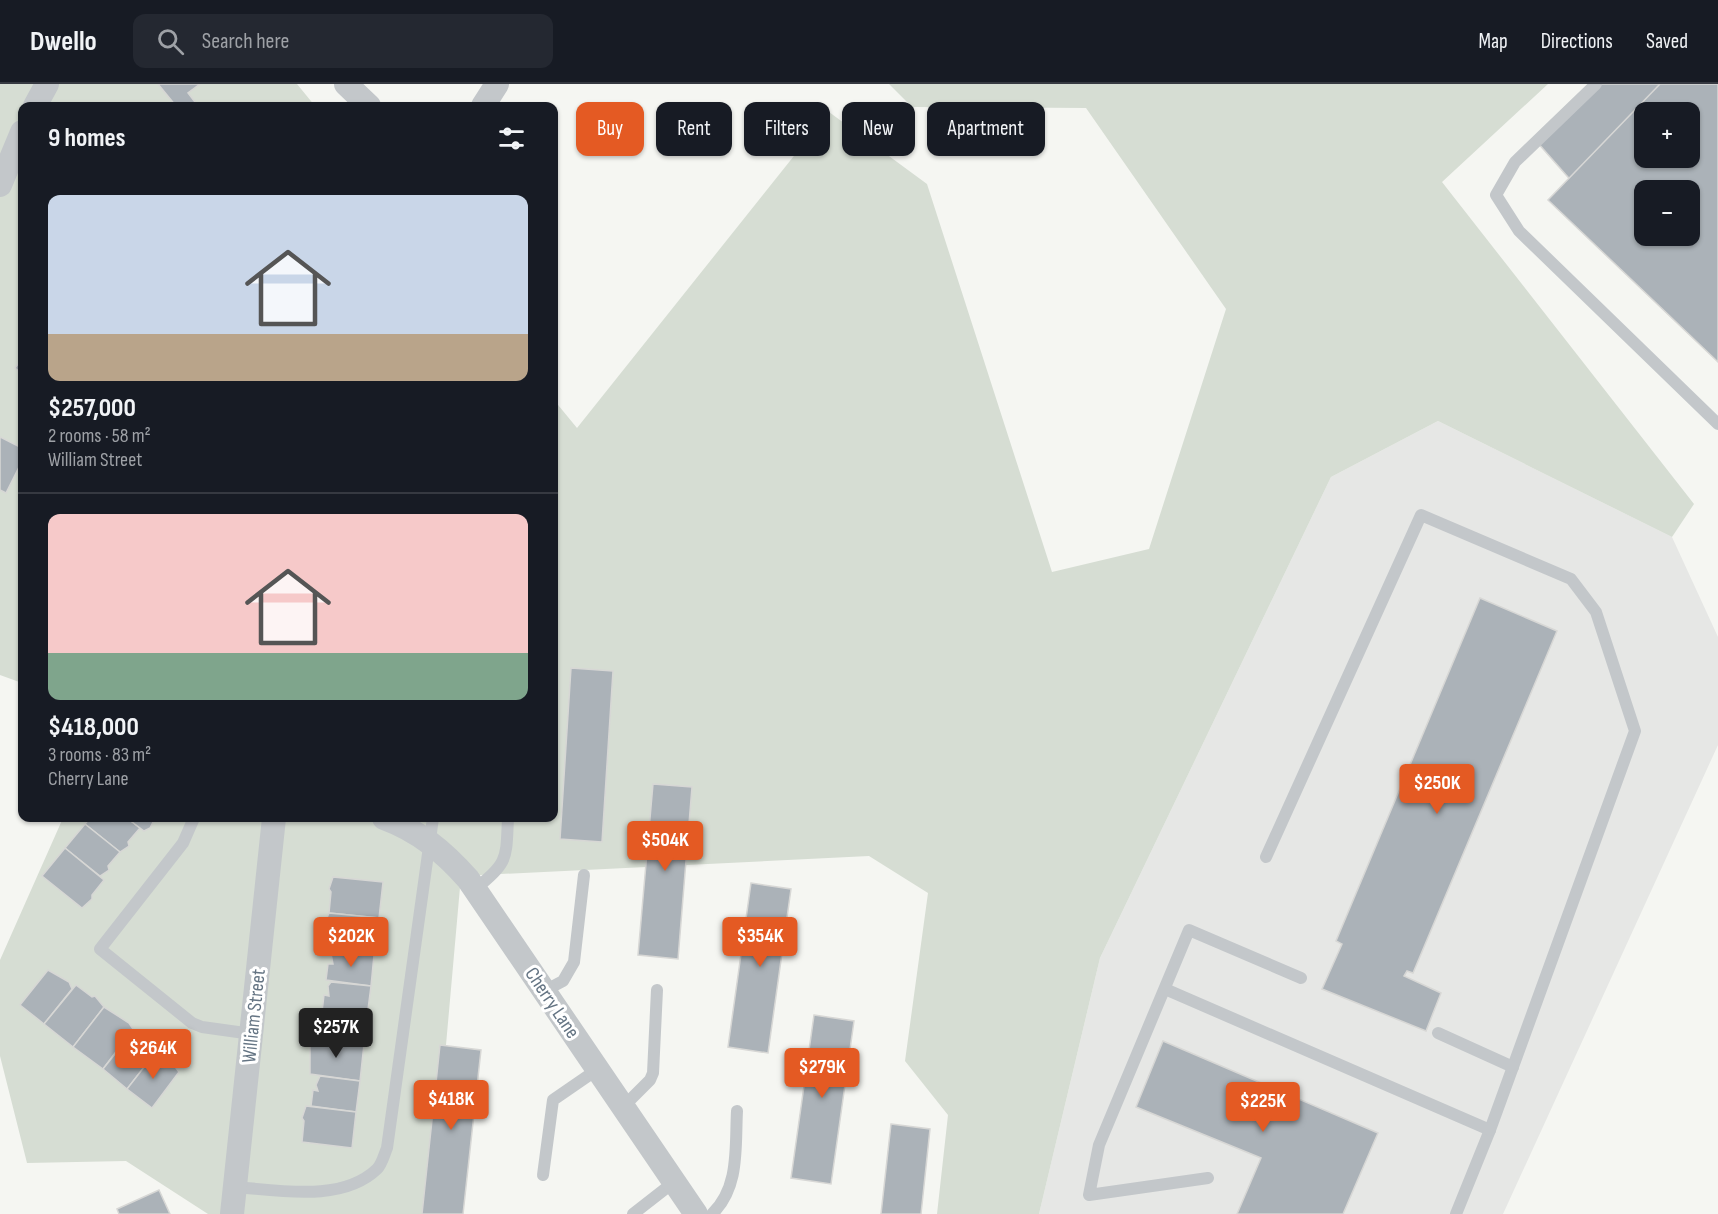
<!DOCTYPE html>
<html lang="en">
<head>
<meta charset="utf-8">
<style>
	:root { --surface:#171b24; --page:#242831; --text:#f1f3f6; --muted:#9ea1a6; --line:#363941; --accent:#e45a23 }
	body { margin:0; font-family:"Sofia Sans Condensed",sans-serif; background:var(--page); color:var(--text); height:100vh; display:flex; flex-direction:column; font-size:22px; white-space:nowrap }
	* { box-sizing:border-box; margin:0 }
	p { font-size:20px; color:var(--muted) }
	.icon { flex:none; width:33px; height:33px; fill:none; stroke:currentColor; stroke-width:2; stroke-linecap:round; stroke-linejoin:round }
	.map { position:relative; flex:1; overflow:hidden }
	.side { position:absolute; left:18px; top:18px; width:540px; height:720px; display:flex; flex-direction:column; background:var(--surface); border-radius:12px; box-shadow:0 2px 4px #0004 }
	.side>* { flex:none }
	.guide { position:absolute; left:576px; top:18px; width:570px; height:54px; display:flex; gap:12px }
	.controls { position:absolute; left:1634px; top:18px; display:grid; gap:12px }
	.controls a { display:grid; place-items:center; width:66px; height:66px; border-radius:12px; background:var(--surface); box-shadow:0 2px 4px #0004; font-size:30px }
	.price { position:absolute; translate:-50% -51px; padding:0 14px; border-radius:6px; background:var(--accent); color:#fff; font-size:20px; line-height:39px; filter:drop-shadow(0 2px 3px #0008) }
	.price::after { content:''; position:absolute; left:50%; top:36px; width:18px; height:14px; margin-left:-9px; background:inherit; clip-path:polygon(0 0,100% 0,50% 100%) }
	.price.on { background:#222; color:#fff }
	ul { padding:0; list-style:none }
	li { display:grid; align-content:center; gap:12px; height:318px; padding:0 30px }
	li+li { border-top:2px solid var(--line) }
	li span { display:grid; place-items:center; height:186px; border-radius:12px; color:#555 }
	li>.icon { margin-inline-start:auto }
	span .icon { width:108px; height:108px; fill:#fffc; stroke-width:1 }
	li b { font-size:26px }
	h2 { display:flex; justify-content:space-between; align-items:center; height:72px; padding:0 30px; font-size:26px }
	.tag { padding:0 21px; border-radius:12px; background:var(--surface); box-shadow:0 2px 4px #0004; font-size:21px; line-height:54px }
	.tag.on { background:var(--accent); color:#fff }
	header { display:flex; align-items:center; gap:36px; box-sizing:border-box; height:84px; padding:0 30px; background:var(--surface); border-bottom:2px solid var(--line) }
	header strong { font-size:28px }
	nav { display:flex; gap:33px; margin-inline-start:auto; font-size:21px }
	.search { width:420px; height:54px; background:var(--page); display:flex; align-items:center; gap:15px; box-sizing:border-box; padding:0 21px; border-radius:12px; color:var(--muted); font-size:22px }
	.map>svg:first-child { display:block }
	.built { fill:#e6e7e5 }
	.green { fill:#d6ddd3 }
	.building { fill:#abb2b8; stroke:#d7d7d5; stroke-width:1.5; fill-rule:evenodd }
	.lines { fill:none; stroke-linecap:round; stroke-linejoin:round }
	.lane { stroke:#c3c7ca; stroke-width:12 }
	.street { stroke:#c3c7ca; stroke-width:24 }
	.labels { text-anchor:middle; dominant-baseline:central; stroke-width:6; stroke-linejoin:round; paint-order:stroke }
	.street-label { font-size:20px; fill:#647483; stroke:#fff }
</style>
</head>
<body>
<header>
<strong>Dwello</strong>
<div class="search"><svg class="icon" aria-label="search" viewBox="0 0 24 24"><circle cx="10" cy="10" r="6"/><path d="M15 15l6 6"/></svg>Search here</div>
<nav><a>Map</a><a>Directions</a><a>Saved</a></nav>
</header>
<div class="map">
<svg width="1718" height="1130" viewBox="0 0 1718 1130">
	<rect width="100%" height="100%" fill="#f5f6f2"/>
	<polygon class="built" points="1438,337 1672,453 1718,553 1718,661 1503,1130 1039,1130 1100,874 1331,393"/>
	<g class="green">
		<polygon points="0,0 297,0 315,22 22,22 22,599 0,591"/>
		<polygon points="889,0 1548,0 1442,98 1694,420 1672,453 1438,337 1331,393 1100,874 1039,1130 937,1130 948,1031 905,977 928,809 869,772 461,792 431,1130 208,1130 126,1077 27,1079 0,972 0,876 63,734 554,734 554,316 577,344 829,28 927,100 1052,488 1149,465 1226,225 1086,24 912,23"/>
	</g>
	<g class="building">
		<polygon points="158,0 200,0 188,9 195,18 190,22 176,22"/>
		<path d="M1599,0H1718V122L1689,149V106H1644V152H1687L1650,186L1537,58ZM1644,28H1689V74H1644Z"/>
		<path d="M1660,0H1718V278L1548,116ZM1644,28H1689V74H1644ZM1644,106H1689V152H1644Z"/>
		<polygon points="22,275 22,290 15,284"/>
		<polygon points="0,353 22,364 22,377 6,409 0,406"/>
		<polygon points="1480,514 1557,547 1413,889 1407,887 1404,892 1441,909 1426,947 1322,905 1342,860 1336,857"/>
		<polygon points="571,584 613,587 602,758 560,755"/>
		<polygon points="653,700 692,703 678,875 638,871"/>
		<polygon points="90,734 127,734 140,744 128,758 129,762 120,768 85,740"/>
		<polygon points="127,734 155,734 150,744 144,747"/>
		<polygon points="85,740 120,768 108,782 109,786 100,792 65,764"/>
		<polygon points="65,764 104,796 92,811 92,815 82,824 42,792"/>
		<polygon points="333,793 383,798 379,834 329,829 331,808 329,805"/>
		<polygon points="751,799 791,805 768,969 728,963"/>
		<polygon points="329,829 379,834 374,871 324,865 327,844 324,841"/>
		<polygon points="335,866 374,871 371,902 326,896 328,880 333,880 331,870"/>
		<polygon points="48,886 69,898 72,905 44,940 20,921"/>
		<polygon points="331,898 371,902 367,933 322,928 324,911 329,912 328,902"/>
		<polygon points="76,901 92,913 95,912 104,923 73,963 44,940"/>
		<polygon points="104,923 129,939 133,945 103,985 73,963"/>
		<polygon points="814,931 854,937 831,1100 791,1094"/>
		<polygon points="131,950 144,961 152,963 155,969 127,1005 103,985"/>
		<polygon points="314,954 364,960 360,997 310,990 310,960"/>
		<polygon points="1163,957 1378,1049 1343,1130 1237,1130 1261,1074 1136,1023"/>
		<polygon points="440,961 481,966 463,1130 422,1130"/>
		<polygon points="155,969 169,980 173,980 179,988 152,1024 127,1005"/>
		<polygon points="320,992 360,997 356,1028 311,1022 313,1006 318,1007 316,1001"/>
		<polygon points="306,1022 356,1028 352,1064 302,1058 304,1037 302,1034"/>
		<polygon points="891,1040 930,1045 921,1130 881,1130"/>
		<polygon points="159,1106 170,1130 119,1130 117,1125"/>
	</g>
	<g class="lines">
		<g class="lane">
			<polyline points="1596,0 1515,78 1496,111 1519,147 1718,340"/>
			<polyline points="194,734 183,759 100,865 192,939 202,943 252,950"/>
			<polyline points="1266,773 1421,431 1571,495 1596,528 1635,647 1490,1046 1456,1130"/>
			<path d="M475,805C509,779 506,774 508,734"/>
			<polyline points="1165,905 1490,1046"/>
			<polyline points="544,907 563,897 574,878 584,791"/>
			<polyline points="1438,949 1513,983"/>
			<polyline points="624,1022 650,996 653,989 657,906"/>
			<polyline points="543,1091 553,1016 598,985"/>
			<polyline points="1208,1094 1089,1111 1099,1061 1189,846 1301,894"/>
			<path d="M235,1103C278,1106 342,1119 377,1085C382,1080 384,1071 387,1064L433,734"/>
			<polyline points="633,1130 674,1098"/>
			<path d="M712,1130C740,1103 735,1063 737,1027"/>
		</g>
		<g class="street">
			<polyline points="346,0 369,22"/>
			<polyline points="35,22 47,0"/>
			<polyline points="483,22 497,0"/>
			<polyline points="0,101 22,48"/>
			<path d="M384,734C419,747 443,767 468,795L696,1130"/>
			<polyline points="232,1130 274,734"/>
		</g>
	</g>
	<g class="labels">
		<g class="street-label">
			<text transform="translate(552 919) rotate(56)">Cherry Lane</text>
			<text transform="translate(254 932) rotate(-84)">William Street</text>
		</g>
	</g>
</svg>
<div class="controls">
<a>+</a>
<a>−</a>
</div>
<b class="price" style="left:1437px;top:731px">$250K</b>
<b class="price" style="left:665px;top:788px">$504K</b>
<b class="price" style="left:351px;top:884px">$202K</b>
<b class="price" style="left:760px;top:884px">$354K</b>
<b class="price on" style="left:336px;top:975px">$257K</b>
<b class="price" style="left:153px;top:996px">$264K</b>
<b class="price" style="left:822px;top:1015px">$279K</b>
<b class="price" style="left:451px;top:1047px">$418K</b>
<b class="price" style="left:1263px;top:1049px">$225K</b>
<div class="guide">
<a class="tag on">Buy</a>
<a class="tag">Rent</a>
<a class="tag">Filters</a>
<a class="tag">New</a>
<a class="tag">Apartment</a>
</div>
<section class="side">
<h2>9 homes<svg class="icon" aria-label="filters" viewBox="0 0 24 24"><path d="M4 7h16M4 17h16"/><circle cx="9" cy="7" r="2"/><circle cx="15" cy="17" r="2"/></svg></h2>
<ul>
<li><span style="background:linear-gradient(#c9d6e8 75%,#b9a48a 0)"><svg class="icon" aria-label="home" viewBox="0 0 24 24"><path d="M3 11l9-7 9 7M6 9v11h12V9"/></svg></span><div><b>$257,000</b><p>2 rooms · 58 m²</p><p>William Street</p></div></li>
<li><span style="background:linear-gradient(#f6c9c9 75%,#7fa58c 0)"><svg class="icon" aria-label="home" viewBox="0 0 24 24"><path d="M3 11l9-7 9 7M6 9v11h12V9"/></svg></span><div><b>$418,000</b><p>3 rooms · 83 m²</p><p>Cherry Lane</p></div></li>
</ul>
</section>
</div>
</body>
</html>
